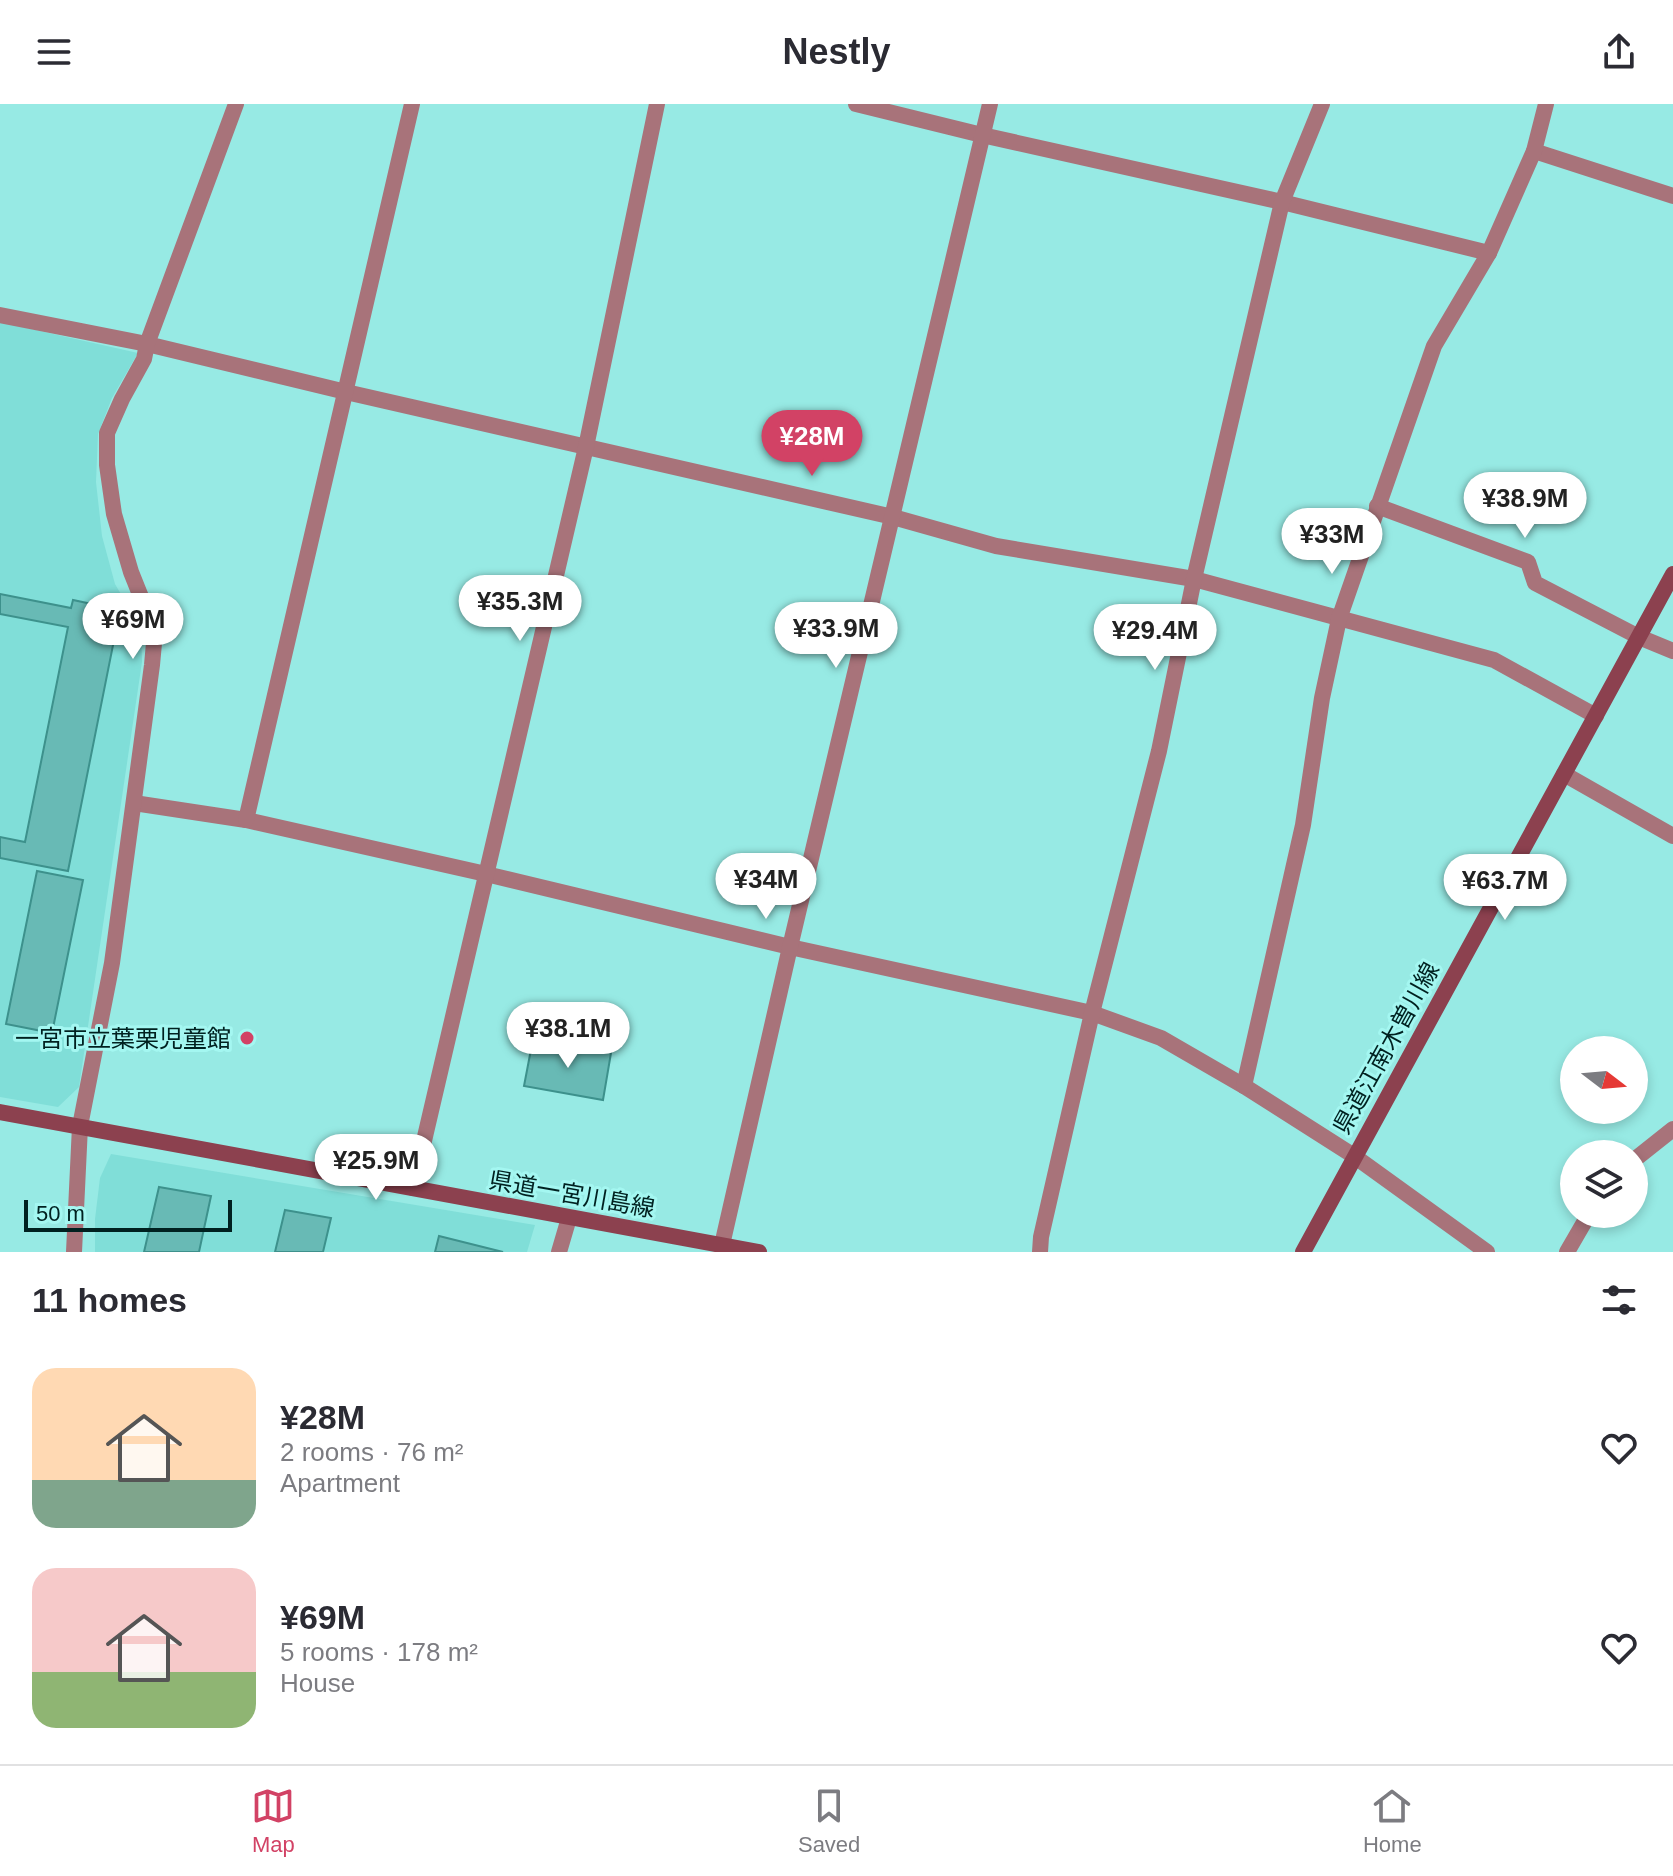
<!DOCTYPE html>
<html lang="en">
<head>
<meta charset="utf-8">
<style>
	:root { --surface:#fff; --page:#f7f7f7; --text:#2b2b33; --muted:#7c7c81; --line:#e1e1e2; --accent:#d24265 }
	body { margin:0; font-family:Arial,"Noto Sans JP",sans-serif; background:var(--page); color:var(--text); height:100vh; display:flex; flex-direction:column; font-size:30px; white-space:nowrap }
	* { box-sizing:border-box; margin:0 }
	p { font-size:26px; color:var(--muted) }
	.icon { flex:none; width:44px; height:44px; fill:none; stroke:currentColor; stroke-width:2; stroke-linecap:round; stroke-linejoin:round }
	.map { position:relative; height:1148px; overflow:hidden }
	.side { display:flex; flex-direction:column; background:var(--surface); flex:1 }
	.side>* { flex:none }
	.needle { width:52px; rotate:106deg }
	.fabs { position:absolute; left:1560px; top:932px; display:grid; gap:16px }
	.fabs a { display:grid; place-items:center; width:88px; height:88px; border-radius:50%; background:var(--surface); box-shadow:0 4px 12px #0003; font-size:40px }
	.scale { position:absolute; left:24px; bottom:20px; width:208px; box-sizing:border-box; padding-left:8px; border:4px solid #002120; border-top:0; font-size:22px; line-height:28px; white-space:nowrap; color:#002120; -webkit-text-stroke:6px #a4f7f1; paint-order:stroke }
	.price { position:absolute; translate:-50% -68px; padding:0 18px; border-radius:28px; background:#fff; color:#222; font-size:26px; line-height:52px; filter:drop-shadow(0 2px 4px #0008) }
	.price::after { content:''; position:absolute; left:50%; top:48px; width:24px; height:18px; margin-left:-12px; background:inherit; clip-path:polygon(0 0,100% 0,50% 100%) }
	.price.selected { background:var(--accent); color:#fff }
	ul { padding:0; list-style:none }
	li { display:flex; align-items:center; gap:24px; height:200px; padding:0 32px }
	li span { display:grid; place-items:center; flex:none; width:224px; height:160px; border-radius:24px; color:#555 }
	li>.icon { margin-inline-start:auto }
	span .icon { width:96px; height:96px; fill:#fffc; stroke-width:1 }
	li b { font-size:34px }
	h2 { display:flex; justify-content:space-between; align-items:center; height:96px; padding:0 32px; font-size:34px }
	header { display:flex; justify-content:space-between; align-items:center; height:104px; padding:0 32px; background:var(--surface); font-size:36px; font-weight:600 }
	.tabs { display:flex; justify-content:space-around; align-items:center; height:112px; border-top:2px solid var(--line); background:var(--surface); font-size:22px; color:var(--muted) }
	.tabs a { display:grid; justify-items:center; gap:4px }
	.tabs .selected { color:var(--accent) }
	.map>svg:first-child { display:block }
	.built { fill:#80ded8 }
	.building { fill:#68bab5; stroke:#3d918c; stroke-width:2 }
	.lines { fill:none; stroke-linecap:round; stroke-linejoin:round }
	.street { stroke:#a8737a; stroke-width:16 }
	.secondary { stroke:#8c414f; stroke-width:16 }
	.poi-dot { fill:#d24265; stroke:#a4f7f1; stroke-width:3 }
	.labels { text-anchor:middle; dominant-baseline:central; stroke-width:6; stroke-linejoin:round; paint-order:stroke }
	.poi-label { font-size:24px; fill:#002120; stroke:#a4f7f1; text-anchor:end }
	.street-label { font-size:24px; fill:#002120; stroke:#a4f7f1 }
</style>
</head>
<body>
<header><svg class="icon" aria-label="menu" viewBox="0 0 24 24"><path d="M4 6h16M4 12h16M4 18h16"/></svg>Nestly<svg class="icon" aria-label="share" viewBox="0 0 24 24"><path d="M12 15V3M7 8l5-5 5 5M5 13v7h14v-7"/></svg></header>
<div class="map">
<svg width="1673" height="1148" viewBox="0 0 1673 1148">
	<rect width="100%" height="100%" fill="#97eae4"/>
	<g class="built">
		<polygon points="0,218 138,249 112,294 98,330 96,378 102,432 115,480 141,525 142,558 79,983 58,1003 0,993"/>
		<polygon points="111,1050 535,1121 527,1148 95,1148 95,1115 100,1074"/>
	</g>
	<g class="building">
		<polygon points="0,490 71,504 73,496 120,506 68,767 0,754 0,733 25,738 68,523 0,510"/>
		<polygon points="37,767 83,776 52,929 6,920"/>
		<polygon points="533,935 611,949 603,996 524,982"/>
		<polygon points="159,1083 211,1092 199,1148 144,1148"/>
		<polygon points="285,1106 331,1114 323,1148 275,1148"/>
		<polygon points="439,1132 503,1148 435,1148"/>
	</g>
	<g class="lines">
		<g class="street">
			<polyline points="856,0 982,31 1282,98 1489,149"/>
			<polyline points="1534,47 1673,92"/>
			<polyline points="0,211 147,240 346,288 893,413 996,442 1194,475 1494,556 1596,612"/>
			<polyline points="1377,402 1528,458 1535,479 1639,533 1673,547"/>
			<polyline points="1564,670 1673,732"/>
			<polyline points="134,699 246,716 486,770 790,843 1092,909 1161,934 1244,982 1354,1052 1487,1148"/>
			<polyline points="246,716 412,0"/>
			<polyline points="1244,982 1303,721 1322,594 1339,515 1434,242 1489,149 1534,47 1546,0"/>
			<polyline points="1634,1056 1673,1025"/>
			<polyline points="413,1084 586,343 657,0"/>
			<polyline points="722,1141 790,843 990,0"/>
			<polyline points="74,1148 80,1022 112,859 152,561 155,528 131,468 114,410 107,361 107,329 122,295 144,255 147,240 236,0"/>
			<polyline points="559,1148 569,1114"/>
			<polyline points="1040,1148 1041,1133 1092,909 1159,647 1194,475 1282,98 1322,0"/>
			<polyline points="1567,1148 1589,1110"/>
		</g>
		<g class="secondary">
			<polyline points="0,1008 759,1148"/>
			<polyline points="1303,1148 1673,470"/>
		</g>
	</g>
	<circle class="poi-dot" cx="247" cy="934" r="8"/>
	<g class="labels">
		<g class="poi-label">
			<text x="231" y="934">一宮市立葉栗児童館</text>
		</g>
		<g class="street-label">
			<text transform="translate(1386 944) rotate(-61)">県道江南木曽川線</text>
			<text transform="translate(572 1090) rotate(10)">県道一宮川島線</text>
		</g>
	</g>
</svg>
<div class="fabs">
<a><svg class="needle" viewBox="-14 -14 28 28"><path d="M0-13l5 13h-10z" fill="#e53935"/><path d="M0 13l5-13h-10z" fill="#7c7c81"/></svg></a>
<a><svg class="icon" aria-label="layers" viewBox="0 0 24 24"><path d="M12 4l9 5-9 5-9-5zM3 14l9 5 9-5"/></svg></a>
</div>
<div class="scale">50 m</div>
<b class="price selected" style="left:812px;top:374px">¥28M</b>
<b class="price" style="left:1525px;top:436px">¥38.9M</b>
<b class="price" style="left:1332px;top:472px">¥33M</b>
<b class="price" style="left:520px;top:539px">¥35.3M</b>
<b class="price" style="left:133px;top:557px">¥69M</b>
<b class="price" style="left:836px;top:566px">¥33.9M</b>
<b class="price" style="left:1155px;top:568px">¥29.4M</b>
<b class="price" style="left:766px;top:817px">¥34M</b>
<b class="price" style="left:1505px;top:818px">¥63.7M</b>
<b class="price" style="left:568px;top:966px">¥38.1M</b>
<b class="price" style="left:376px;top:1098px">¥25.9M</b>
</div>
<section class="side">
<h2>11 homes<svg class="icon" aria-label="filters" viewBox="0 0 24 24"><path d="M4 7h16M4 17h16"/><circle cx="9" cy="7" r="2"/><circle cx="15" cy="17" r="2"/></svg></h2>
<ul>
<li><span style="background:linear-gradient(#ffd9b3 70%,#7fa58c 0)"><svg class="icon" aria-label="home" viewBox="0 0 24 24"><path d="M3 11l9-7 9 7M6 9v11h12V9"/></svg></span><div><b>¥28M</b><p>2 rooms · 76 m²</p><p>Apartment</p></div><svg class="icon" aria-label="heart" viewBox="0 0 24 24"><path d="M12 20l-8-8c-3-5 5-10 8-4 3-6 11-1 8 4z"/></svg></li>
<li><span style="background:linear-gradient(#f6c9c9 65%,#8fb573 0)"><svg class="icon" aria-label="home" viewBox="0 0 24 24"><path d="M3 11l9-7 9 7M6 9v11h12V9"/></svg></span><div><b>¥69M</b><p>5 rooms · 178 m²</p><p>House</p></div><svg class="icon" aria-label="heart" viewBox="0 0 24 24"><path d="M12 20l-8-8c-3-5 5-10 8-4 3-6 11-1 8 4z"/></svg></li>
</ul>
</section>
<nav class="tabs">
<a class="selected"><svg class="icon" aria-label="map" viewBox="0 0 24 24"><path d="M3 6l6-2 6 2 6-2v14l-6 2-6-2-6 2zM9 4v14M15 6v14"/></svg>Map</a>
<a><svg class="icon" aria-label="saved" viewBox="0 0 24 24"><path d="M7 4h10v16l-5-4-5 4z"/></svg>Saved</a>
<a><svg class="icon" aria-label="home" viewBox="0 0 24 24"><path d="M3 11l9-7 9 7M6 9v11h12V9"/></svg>Home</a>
</nav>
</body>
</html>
